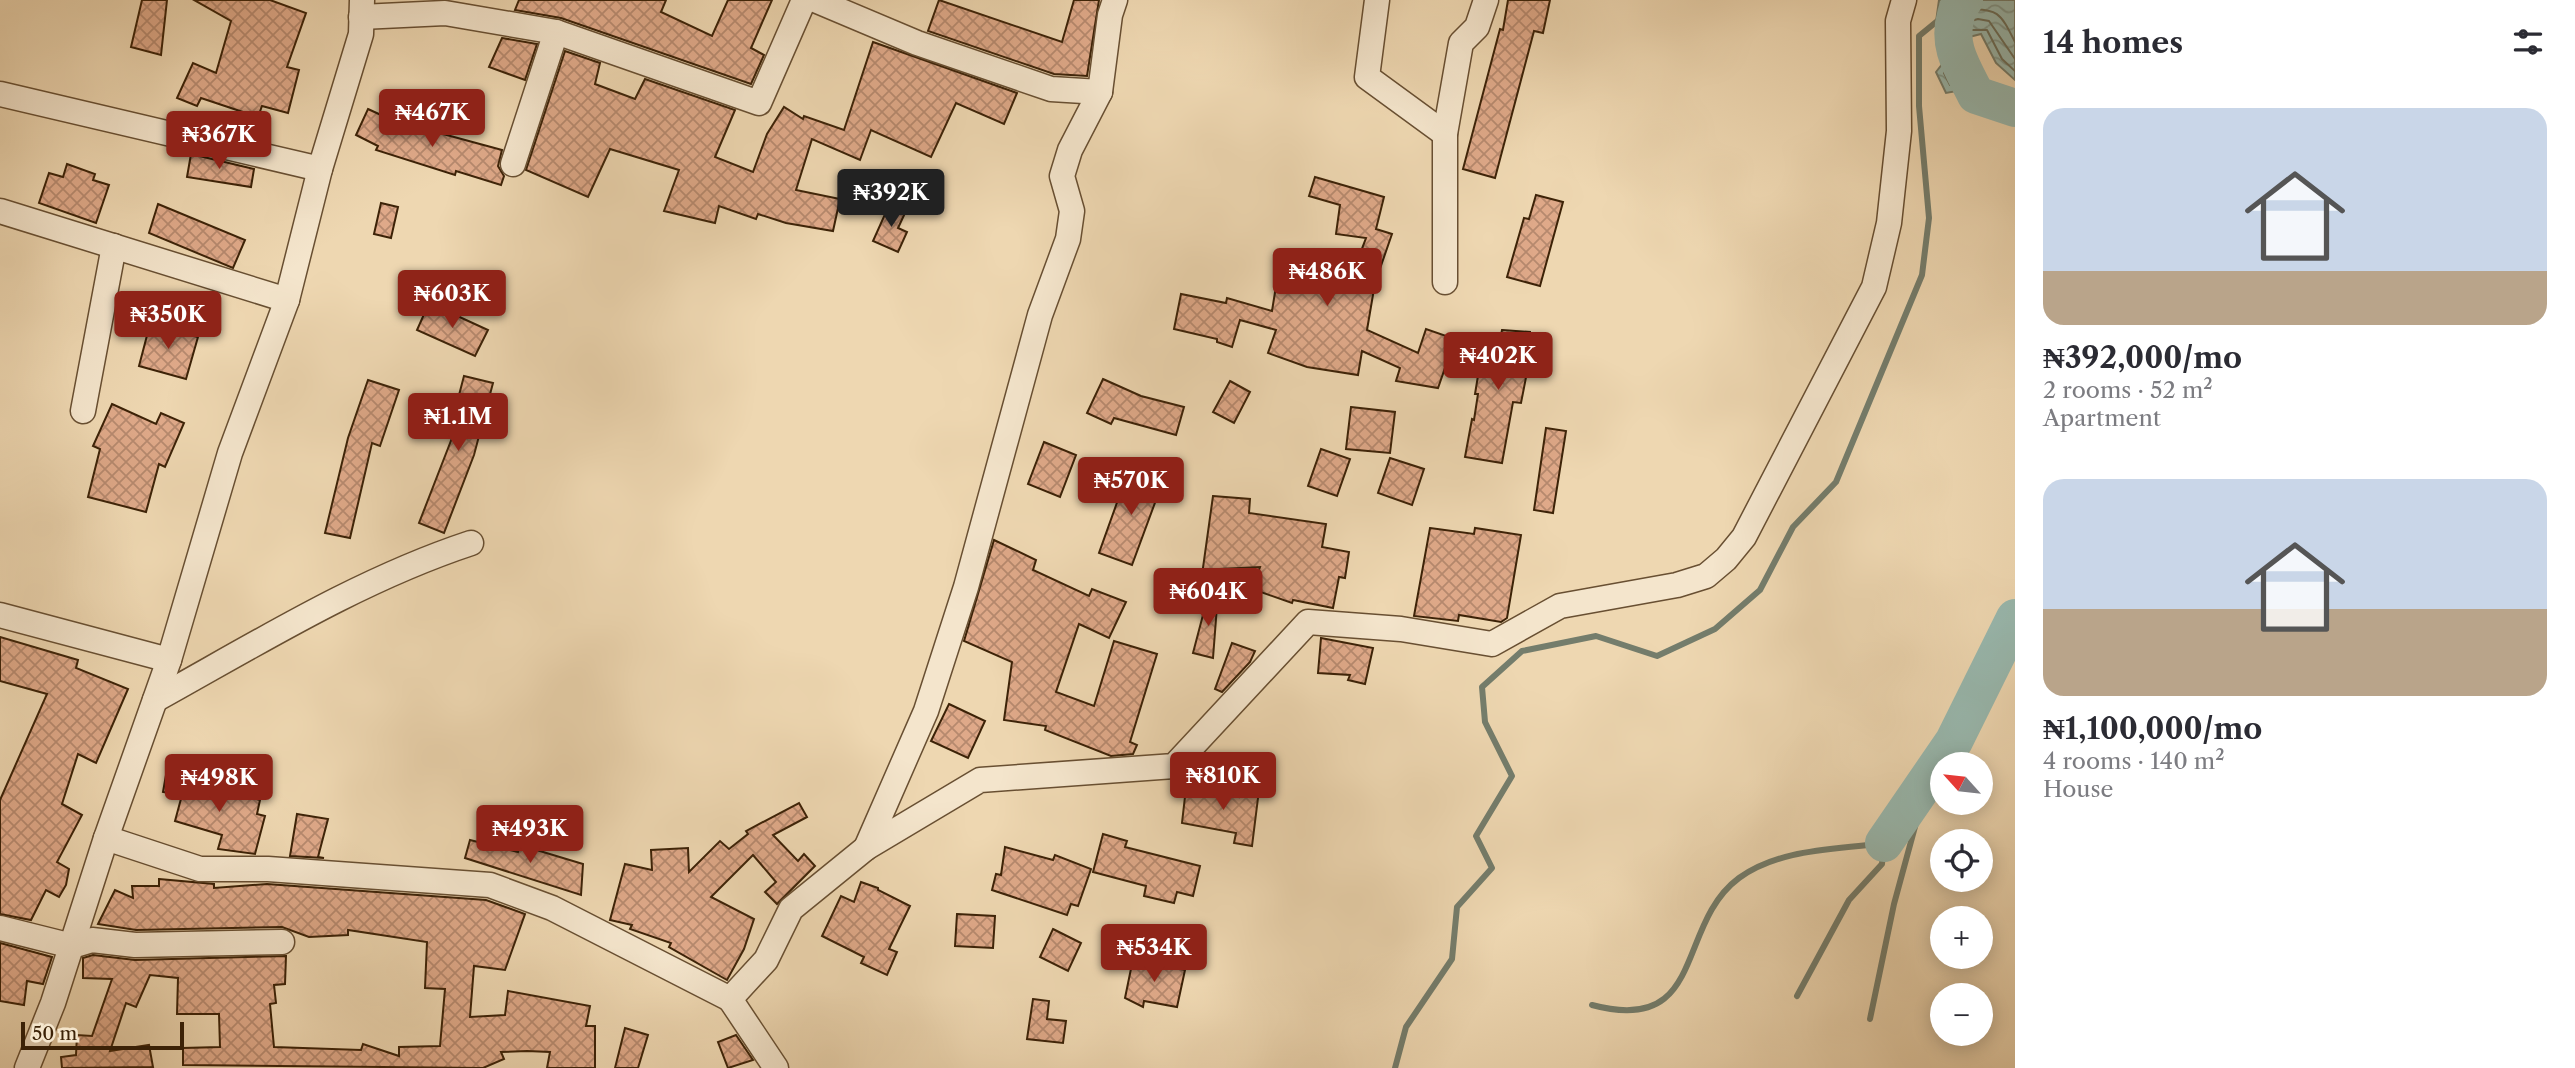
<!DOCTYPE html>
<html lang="en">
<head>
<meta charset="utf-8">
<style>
	:root { --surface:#fff; --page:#f2f2f3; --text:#2b2b33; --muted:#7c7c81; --accent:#8f2418 }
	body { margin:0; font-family:"Libre Caslon Text",serif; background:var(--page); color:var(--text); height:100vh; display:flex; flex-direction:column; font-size:26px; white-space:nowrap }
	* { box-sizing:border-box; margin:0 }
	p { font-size:23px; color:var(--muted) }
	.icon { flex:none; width:38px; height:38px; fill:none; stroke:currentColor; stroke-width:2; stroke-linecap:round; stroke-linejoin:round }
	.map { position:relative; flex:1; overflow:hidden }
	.panel { display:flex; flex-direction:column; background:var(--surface); width:560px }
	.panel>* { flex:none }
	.needle { width:46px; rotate:297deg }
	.controls { position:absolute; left:1930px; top:752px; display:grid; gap:14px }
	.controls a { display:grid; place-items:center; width:63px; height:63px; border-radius:50%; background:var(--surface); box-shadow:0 4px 18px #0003; font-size:35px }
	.scale { position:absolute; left:21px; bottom:18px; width:163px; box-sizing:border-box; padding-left:7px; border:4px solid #3c2207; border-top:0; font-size:19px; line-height:24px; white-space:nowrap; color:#3c2207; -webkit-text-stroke:5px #f4e5cc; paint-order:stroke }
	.price { position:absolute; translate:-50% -60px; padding:0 16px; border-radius:7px; background:var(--accent); color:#fff; font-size:23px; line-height:46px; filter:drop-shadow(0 2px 4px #0008) }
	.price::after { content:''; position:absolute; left:50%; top:42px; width:21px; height:16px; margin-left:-10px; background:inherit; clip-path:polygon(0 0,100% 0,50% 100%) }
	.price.on { background:#222; color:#fff }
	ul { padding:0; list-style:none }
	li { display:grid; align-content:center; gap:14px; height:371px; padding:0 28px }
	li span { display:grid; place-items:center; height:217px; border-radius:21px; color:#555 }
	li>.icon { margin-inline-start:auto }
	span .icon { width:126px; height:126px; fill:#fffc; stroke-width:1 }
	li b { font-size:30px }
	h2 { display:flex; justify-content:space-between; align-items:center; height:84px; padding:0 28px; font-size:30px }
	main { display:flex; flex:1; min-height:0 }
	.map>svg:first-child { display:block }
	.water { fill:url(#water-waves); stroke:#747d6c; stroke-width:2 }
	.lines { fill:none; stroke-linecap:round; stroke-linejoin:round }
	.shore { stroke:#6a6e5b; stroke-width:2 }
	.stream { stroke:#747d6c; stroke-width:6 }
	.river { stroke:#99b9af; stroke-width:38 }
	.building { fill:url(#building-cross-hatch); stroke:#3c2207; stroke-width:2 }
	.street-casing { stroke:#684f32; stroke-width:27 }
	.street { stroke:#f4e5cc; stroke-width:24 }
</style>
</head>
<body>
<main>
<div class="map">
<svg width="2015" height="1068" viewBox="0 0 2015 1068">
	<defs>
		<pattern id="water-waves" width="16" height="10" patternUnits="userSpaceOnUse" patternTransform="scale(1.75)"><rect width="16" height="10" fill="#99b9af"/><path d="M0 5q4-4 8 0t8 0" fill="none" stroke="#7e968c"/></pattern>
		<pattern id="building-cross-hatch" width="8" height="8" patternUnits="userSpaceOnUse" patternTransform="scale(1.75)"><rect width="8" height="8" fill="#dfa989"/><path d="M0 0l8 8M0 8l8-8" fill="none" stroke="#b6896e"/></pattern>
	</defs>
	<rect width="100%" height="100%" fill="#eed7b1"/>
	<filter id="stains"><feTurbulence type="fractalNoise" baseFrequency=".00286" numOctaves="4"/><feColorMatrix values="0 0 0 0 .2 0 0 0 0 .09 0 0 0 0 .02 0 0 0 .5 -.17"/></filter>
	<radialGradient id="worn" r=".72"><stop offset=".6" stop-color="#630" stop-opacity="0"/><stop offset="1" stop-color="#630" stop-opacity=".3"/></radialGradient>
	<polygon class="water" points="1939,0 2015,0 2015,80 1996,63 1981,34 1969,37 1970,59 1979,78 1973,88 1946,93 1936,72 1946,59 1936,22"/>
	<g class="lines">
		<g class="shore">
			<polyline points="1943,0 1943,22 1953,58 1944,73 1950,85 1962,85 1970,79 1963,61 1962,39 1969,30 1987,30 2002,59 2015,71"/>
			<polyline points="1952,0 1953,26 1978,19 1989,21 2015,59"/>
			<path d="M1963,0L1965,10C1998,7 2001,14 2015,42"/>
		</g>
		<g class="stream">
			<path d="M1592,1005C1707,1036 1675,925 1739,878C1781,848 1836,850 1884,843L1882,864L1849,900L1797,996"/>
			<polyline points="1870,1019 1894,904 1928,779"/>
			<polyline points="1395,1068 1406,1027 1452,959 1457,907 1492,868 1476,836 1512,776 1485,722 1482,687 1522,651 1596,636 1657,656 1715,629 1760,590 1793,527 1836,482 1922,275 1929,218 1919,106 1919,36 1941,18"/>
		</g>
		<g class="river">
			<path d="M1964,0C1958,5 1958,8 1956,15C1947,46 1962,67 1976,95L2015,108"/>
			<polyline points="1884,843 1954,741 2015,618"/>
		</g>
	</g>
	<g class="building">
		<polygon points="142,0 167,0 161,55 131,47"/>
		<polygon points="194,0 270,0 306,13 287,67 299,70 288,113 262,106 258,117 201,98 197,106 177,98 193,63 216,73 231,21"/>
		<polygon points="519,0 666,0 661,12 712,36 728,0 772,0 751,48 764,55 751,84 561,18 515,10"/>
		<polygon points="939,0 1062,42 1074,0 1099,0 1087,76 1054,74 928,31"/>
		<polygon points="1508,0 1550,0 1543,33 1534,31 1495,178 1463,169 1500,29 1503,30"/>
		<polygon points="502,38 537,44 525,80 489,67"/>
		<polygon points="873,42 1017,93 1004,124 956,103 931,157 871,130 860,160 812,139 796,190 840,199 833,231 786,223 758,214 756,219 719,206 715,223 664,211 679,170 610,149 588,197 526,170 565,51 600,63 595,84 635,99 645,79 735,110 715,157 753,172 767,134 784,107 803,119 804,116 844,130"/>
		<polygon points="368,109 420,133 421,128 502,150 498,166 504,176 501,185 456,171 455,175 376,150 378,146 356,135"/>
		<polygon points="191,154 254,169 251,187 187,177"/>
		<polygon points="67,164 95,174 93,180 109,185 96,223 39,203 49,173 63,177"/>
		<polygon points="1315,177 1384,197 1376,229 1392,234 1375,283 1367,330 1418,353 1426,329 1455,339 1438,388 1396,381 1400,368 1362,351 1358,375 1307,367 1268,353 1276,330 1240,320 1232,347 1217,342 1217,339 1174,329 1181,294 1226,303 1227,298 1272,311 1277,280 1346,291 1366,238 1336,234 1340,205 1309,196"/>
		<polygon points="1536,195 1563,202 1540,286 1507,277 1524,218 1529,219"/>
		<polygon points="381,203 398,207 391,238 374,234"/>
		<polygon points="890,203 906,211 898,228 907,232 898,252 873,241"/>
		<polygon points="158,204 245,240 233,268 149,233"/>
		<polygon points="429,303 488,330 475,356 417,330"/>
		<polygon points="150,324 198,337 186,379 139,366"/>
		<polygon points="1502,330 1530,332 1530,357 1521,403 1513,402 1502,463 1465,457 1472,419 1474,420 1478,394 1475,394 1485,333 1501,335"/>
		<polygon points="464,376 493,383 474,455 444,533 419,523 452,438 448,437"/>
		<polygon points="1103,379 1141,396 1184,407 1176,435 1114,418 1111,424 1087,413"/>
		<polygon points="368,380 399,390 380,446 372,443 350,538 325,533 348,438"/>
		<polygon points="1230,381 1250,392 1234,423 1213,412"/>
		<polygon points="112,404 156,424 161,413 184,423 165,467 159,464 146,512 88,497 100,449 93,446"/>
		<polygon points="1351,407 1395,412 1390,453 1346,449"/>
		<polygon points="1546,428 1566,431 1553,513 1534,510"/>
		<polygon points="1044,442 1076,455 1060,497 1028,484"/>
		<polygon points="1321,449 1350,459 1337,496 1308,486"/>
		<polygon points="1390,458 1424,469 1412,505 1378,493"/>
		<polygon points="1129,469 1163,481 1132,565 1099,553"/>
		<polygon points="1213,496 1250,499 1249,513 1326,524 1322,547 1349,552 1345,578 1339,577 1333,608 1293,600 1292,603 1252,589 1260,567 1220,569 1219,583 1201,582"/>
		<polygon points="1430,528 1474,534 1475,528 1521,535 1507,618 1501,622 1459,615 1458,621 1414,616"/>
		<polygon points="994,540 1036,560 1033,570 1089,596 1092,589 1126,602 1109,638 1079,624 1056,692 1094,706 1114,641 1157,654 1130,742 1137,745 1133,754 1111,756 1045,730 1046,726 1004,720 1012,662 964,641"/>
		<polygon points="1209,592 1218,593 1213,658 1193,653"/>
		<polygon points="0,637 78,660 76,668 128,689 96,763 78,754 62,804 82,815 57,862 69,869 66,885 59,897 46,890 31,920 0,914 0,800 47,694 0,681"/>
		<polygon points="1321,638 1373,648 1365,684 1348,680 1350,675 1318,673"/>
		<polygon points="1232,643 1255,651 1250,662 1222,692 1215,689"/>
		<polygon points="949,704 985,721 968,758 931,741"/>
		<polygon points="166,775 260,800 257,814 265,816 255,854 218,849 222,835 175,821 182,795 163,792"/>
		<polygon points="1186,788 1239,797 1241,788 1259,790 1252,846 1234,843 1236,833 1182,823"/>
		<polygon points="799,803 807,817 773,835 798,861 804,854 815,866 777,904 765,892 776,882 753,855 711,897 754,919 744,949 727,980 669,947 671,943 630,929 632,925 610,920 625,864 652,870 651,850 688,848 689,872 720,841 729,849 748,834 746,831"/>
		<polygon points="297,814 328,819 318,857 324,858 290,856"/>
		<polygon points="1103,834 1127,841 1125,847 1200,866 1193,896 1177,892 1174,903 1144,896 1146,886 1093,872"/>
		<polygon points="470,840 518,852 520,845 583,864 581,895 465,858"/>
		<polygon points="1005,847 1053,860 1055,855 1091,869 1078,906 1071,904 1067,915 992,890 996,874 1001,875"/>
		<polygon points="159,879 214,884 214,888 267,884 486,900 525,914 505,970 474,966 470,1017 505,1015 508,991 590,1006 586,1026 595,1026 595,1068 547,1068 550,1052 527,1051 501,1052 504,1059 483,1068 183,1065 183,1048 220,1047 219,1014 177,1014 178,978 150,975 136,1007 126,1003 110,1051 149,1045 153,1067 62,1068 61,1057 76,1055 77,1035 92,1036 112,979 83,978 83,958 93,955 135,960 286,956 285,984 274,985 276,1003 270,1004 274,1047 361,1050 363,1044 399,1056 399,1047 440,1046 445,989 425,988 427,942 348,930 348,935 309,937 282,927 136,930 98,924 115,890 133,898 132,886 159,886"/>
		<polygon points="861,882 878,888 878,890 910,906 889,949 897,952 887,975 861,963 864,957 822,936 841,896 854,902"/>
		<polygon points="957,914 995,916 993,948 955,946"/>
		<polygon points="1053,929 1081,943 1068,971 1040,957"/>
		<polygon points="0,943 52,957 43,984 27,981 24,1005 0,1001"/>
		<polygon points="1133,959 1185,970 1177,1007 1144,1001 1143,1007 1125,998"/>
		<polygon points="1033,999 1049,1001 1047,1019 1066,1021 1063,1043 1027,1039"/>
		<polygon points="625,1028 648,1035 638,1068 615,1068"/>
		<polygon points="736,1035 753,1060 728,1068 718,1042"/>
	</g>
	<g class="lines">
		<g class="street-casing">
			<g id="street">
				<polyline points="815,0 917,43 1051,89 1100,92"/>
				<polyline points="1377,0 1367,77 1445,134"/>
				<polyline points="361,17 445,13 556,32 513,164"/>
				<polyline points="556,32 759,103 804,0"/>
				<polyline points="0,94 320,169"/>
				<polyline points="0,211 287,300"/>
				<polyline points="1445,282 1445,134 1461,43 1477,27 1486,0"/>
				<polyline points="83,411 114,246"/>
				<polyline points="0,615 169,660"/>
				<path d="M155,700C258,643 359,580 471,543"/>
				<polyline points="106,838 200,869 268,869 490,885 552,908 730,999 766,960 791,909 866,848 980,780 1174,766 1308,622 1401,629 1492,644 1560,606 1677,585 1706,576 1726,559 1744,537 1874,287 1889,223 1899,131 1898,21 1904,0"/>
				<polyline points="866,848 926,711 966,587 1040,315 1068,239 1072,211 1062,176 1070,150 1100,92 1110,15 1115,0"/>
				<polyline points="0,928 72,946 92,940 135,945 282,942"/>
				<polyline points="730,999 776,1068"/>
				<polyline points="27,1068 53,1003 106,838 169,660 230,453 287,300 320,169 361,34 362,0"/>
			</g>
		</g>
		<use href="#street" class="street"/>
	</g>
	<rect width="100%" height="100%" filter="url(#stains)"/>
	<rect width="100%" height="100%" fill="url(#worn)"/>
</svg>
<div class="controls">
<a><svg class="needle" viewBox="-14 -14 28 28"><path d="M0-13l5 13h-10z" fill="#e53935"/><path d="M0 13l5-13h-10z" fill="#7c7c81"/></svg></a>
<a><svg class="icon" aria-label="locate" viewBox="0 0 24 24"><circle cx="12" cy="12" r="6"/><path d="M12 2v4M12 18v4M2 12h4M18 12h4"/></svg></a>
<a>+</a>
<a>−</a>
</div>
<div class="scale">50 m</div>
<b class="price" style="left:432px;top:149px">₦467K</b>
<b class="price" style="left:219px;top:171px">₦367K</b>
<b class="price on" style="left:891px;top:229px">₦392K</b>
<b class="price" style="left:1327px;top:308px">₦486K</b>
<b class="price" style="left:452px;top:330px">₦603K</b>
<b class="price" style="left:168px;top:351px">₦350K</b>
<b class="price" style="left:1498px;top:392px">₦402K</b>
<b class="price" style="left:458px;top:453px">₦1.1M</b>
<b class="price" style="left:1131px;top:517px">₦570K</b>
<b class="price" style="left:1208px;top:628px">₦604K</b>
<b class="price" style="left:1223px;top:812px">₦810K</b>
<b class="price" style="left:219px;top:814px">₦498K</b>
<b class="price" style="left:530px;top:865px">₦493K</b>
<b class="price" style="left:1154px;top:984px">₦534K</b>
</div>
<section class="panel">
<h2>14 homes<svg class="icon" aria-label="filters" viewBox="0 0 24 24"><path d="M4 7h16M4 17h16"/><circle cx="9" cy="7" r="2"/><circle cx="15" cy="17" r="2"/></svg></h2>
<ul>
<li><span style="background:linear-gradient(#c9d6e8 75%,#b9a48a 0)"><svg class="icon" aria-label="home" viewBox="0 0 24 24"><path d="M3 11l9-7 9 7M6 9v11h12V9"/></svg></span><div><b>₦392,000/mo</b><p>2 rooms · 52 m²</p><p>Apartment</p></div></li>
<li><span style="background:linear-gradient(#c9d6e8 60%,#b9a48a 0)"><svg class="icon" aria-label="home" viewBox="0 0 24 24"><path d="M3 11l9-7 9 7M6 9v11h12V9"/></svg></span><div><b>₦1,100,000/mo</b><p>4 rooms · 140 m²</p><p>House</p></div></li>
</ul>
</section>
</main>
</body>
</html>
